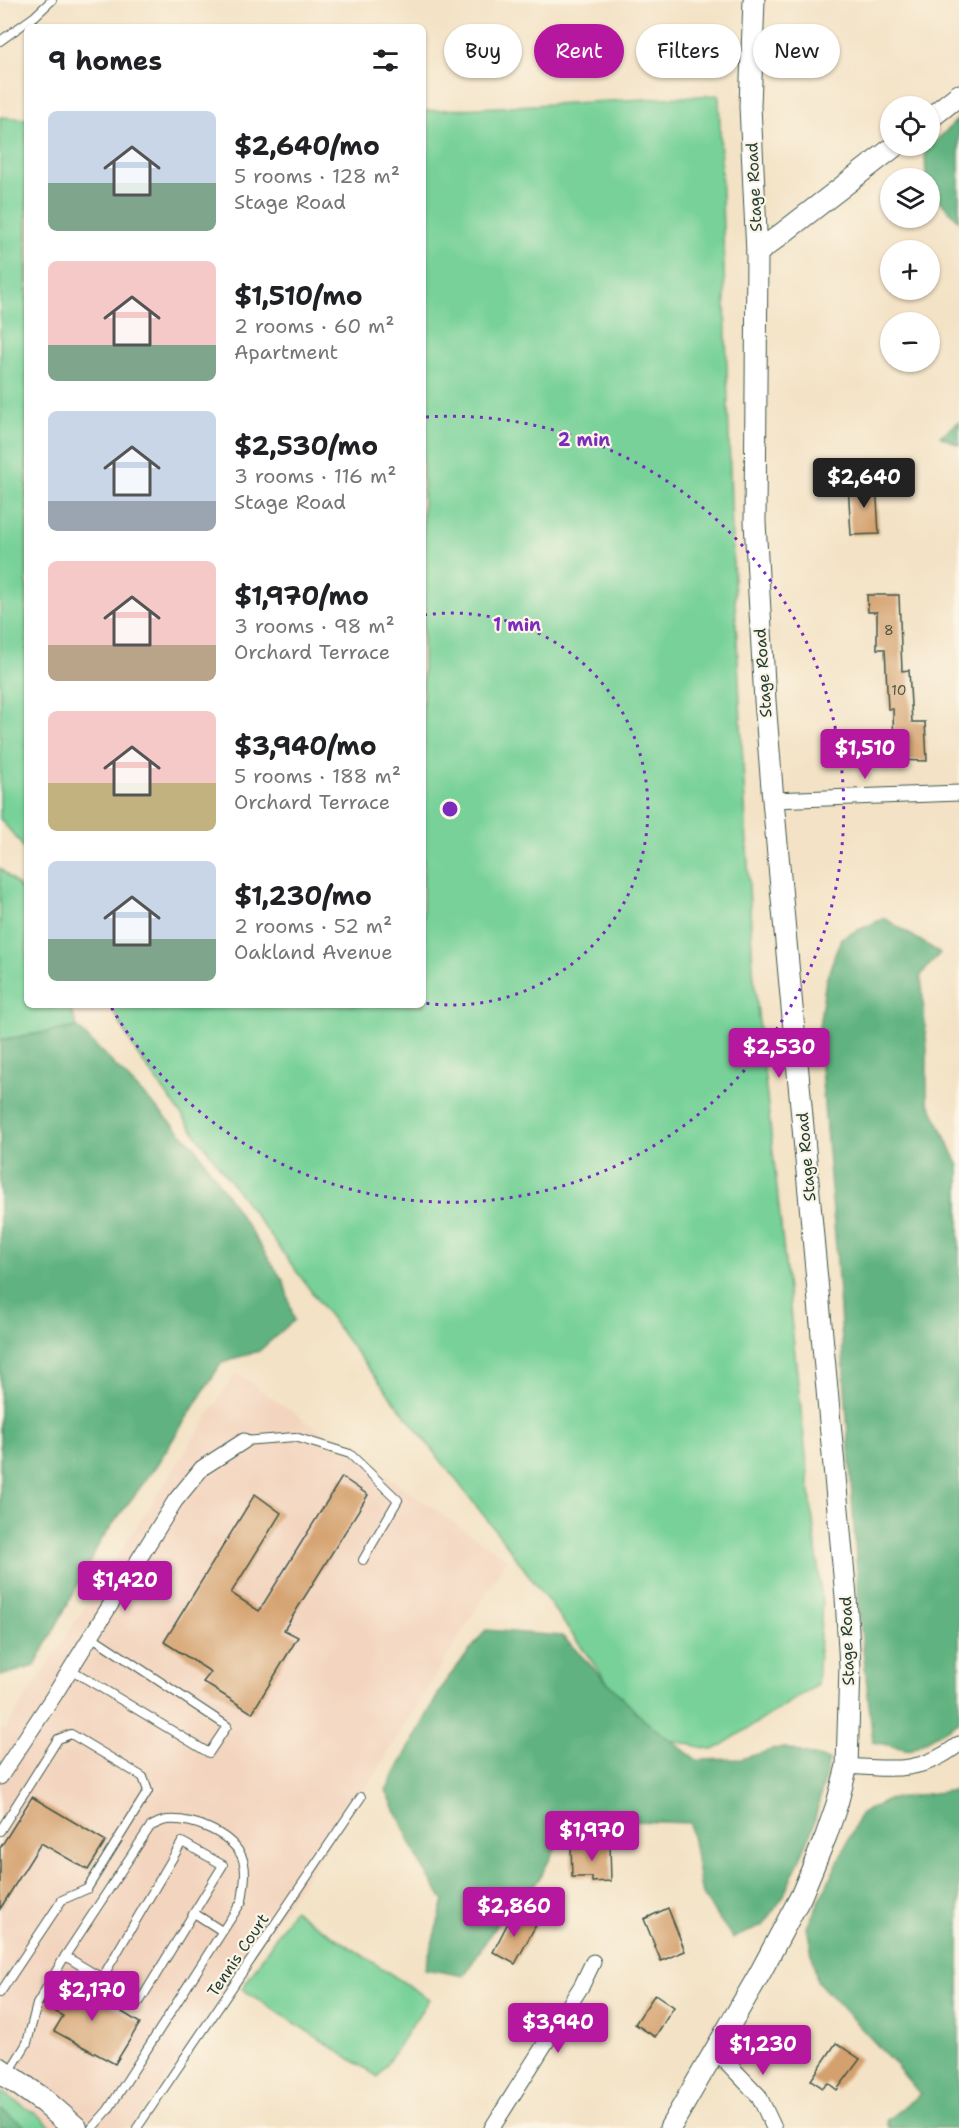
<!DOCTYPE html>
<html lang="en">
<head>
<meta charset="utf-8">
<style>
	:root { --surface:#fff; --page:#f6f6f6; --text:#202124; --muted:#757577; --accent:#b5179e }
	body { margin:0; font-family:"Shantell Sans",sans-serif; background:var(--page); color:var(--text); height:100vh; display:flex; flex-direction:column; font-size:22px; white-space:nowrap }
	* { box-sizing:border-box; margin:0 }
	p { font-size:20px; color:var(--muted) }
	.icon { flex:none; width:33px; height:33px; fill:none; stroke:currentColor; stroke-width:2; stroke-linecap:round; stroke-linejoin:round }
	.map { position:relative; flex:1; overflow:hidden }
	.drawer { position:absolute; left:24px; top:24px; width:402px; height:984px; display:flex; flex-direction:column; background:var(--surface); border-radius:9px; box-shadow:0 2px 4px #0004 }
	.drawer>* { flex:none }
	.top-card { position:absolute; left:444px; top:24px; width:424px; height:54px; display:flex; gap:12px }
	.fabs { position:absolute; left:880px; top:96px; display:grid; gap:12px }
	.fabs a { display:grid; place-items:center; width:60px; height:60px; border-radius:50%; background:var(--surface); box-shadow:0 2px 4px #0004; font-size:30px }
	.price { position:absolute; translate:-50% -51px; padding:0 14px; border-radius:6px; background:var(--accent); color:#fff; font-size:20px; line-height:39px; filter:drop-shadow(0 2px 3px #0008) }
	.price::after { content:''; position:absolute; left:50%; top:36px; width:18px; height:14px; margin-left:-9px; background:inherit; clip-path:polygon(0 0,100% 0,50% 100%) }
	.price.on { background:#222; color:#fff }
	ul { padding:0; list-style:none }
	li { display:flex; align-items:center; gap:18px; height:150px; padding:0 24px }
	li span { display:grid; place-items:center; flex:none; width:168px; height:120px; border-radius:9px; color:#555 }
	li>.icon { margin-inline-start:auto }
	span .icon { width:72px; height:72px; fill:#fffc; stroke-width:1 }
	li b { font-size:26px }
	h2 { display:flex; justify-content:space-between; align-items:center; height:72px; padding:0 24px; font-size:26px }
	.tag { padding:0 21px; border-radius:27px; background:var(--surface); box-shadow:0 2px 4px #0004; font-size:21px; line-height:54px }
	.tag.on { background:var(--accent); color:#fff }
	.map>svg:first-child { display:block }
	.built { fill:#f3d4be }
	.green { fill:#77d198; stroke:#4b8766; stroke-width:1.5 }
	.forest { fill:#61b380; stroke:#40785a; stroke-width:1.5 }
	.water { fill:#52c0c7; stroke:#387e7e; stroke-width:1.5 }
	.building { fill:#d4a06d }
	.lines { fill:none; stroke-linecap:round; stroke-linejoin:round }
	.lane-casing { stroke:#3f564a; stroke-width:10 }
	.street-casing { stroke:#3f564a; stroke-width:17 }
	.secondary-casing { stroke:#3f564a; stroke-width:23 }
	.primary-casing { stroke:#3f564a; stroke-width:26 }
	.lane { stroke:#fff; stroke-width:8 }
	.street { stroke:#fff; stroke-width:15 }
	.secondary { stroke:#fff; stroke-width:21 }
	.primary { stroke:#fff; stroke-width:24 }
	.ring { fill:none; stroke:#7b2cbf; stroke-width:3; stroke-dasharray:3 6 }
	.labels { text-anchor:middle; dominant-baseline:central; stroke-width:4.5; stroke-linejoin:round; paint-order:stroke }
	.number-label { font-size:14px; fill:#4c5642 }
	.street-label { font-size:16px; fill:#1f3d34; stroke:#fcf5e5 }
	.centre { fill:#7b2cbf; stroke:#fcf5e5; stroke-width:3 }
	.ring-label { font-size:18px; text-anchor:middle; font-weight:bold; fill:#7b2cbf; stroke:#fcf5e5; stroke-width:4.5; stroke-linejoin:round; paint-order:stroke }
</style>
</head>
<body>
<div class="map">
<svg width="959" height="2128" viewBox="0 0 959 2128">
	<rect width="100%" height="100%" fill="#fcf5e5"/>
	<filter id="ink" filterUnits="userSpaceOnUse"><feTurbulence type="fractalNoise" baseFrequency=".0167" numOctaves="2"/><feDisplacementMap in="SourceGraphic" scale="12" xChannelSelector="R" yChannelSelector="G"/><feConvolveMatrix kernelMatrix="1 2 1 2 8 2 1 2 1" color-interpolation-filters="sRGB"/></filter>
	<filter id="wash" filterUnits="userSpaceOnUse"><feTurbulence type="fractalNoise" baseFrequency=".008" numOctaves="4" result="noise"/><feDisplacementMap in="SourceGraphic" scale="24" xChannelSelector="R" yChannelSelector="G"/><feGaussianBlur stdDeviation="1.35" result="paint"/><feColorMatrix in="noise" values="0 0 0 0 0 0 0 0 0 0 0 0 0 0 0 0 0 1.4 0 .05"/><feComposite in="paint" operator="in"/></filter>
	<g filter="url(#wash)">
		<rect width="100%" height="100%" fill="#f3e2c5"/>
		<polygon class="built" points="236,1373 507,1559 361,1797 132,2128 55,2128 0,2086 0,1727 5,1730"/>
		<g class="green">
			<polygon points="719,95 732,538 753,968 822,1603 817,1685 714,1750 646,1735 506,1544 352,1347 137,1054 110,1005 423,1005 423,111"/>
			<polygon points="0,117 27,119 27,855 19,841 0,819"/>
			<polygon points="0,868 27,895 27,1005 69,1005 77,1027 0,1040"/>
			<polygon points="293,1910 429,1999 378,2077 242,1989"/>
			<polygon points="0,2091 41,2117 52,2128 0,2128"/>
		</g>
		<g class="forest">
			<polygon points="959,118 959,221 930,191 930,178 926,178 925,152"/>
			<polygon points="959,422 959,445 940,436"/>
			<polygon points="884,918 940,953 921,975 927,1050 927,1099 959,1166 959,1722 910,1750 873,1742 860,1620 836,1248 818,1033 826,980 841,938"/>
			<polygon points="77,1027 196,1148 284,1282 294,1320 259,1351 222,1362 156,1466 101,1540 35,1666 0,1676 0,1040"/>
			<polygon points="486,1630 562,1636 644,1720 697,1760 741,1759 782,1747 829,1760 812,1831 783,1897 763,1926 733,1938 702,1895 690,1823 632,1821 568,1826 539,1879 496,1925 464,1976 425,1969 444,1901 421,1865 386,1790 445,1682"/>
			<polygon points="959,1787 959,2128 889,2128 887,2120 920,2094 892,2061 817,1981 807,1927 861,1813 890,1799 956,1790"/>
			<polygon points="0,2109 28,2128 0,2128"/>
		</g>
		<polygon class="water" points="871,733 887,736 882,765 864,762"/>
		<g id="blocks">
			<g class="building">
				<polygon points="876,482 879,534 851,535 848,484"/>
				<polygon points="867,595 899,595 902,671 909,670 912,722 925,722 927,761 894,760 893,709 888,709 885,649 877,649 877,612 868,612"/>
				<polygon points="342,1477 368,1495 284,1630 298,1637 252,1713 203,1682 211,1672 164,1642 255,1494 281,1513 231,1593 259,1611"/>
				<polygon points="32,1797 106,1841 88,1870 41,1843 0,1909 0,1848"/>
				<polygon points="571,1845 610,1845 611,1881 592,1882 592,1877 572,1877"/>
				<polygon points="668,1908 685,1951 661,1961 644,1919"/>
				<polygon points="513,1913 536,1925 515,1964 493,1952"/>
				<polygon points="56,1984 74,1996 80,1986 140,2023 115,2064 54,2031 63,2016 43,2005"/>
				<polygon points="655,1994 674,2007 655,2037 635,2024"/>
				<polygon points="836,2043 860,2059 837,2090 828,2083 823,2088 811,2080"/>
			</g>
		</g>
	</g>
	<g filter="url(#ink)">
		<use href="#blocks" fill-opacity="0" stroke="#3f564a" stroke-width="1.5"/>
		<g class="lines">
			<g class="lane-casing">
				<g id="lane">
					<polyline points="0,41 35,16 52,0"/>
					<polyline points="244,1441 295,1437 350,1454 398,1500 363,1560"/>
					<polyline points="70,1669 209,1753 227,1726 91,1636"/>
					<polyline points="0,1831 58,1739 71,1734 143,1777 148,1791 87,1889 62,1900 0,1993"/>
					<polyline points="194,1913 222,1931"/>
					<polyline points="65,1956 140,2001 223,1865 182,1842 102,1978"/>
					<path d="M8,2074L27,2043L37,2004L65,1956L150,1827C155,1824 161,1821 167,1820C192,1818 228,1832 241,1855C248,1868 244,1886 242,1901L108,2110L92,2128"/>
					<polyline points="137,2128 361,1797"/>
				</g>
			</g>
			<g class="street-casing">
				<g id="street">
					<polyline points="773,800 959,793"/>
					<path d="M847,1766C891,1769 922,1774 959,1744"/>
					<polyline points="0,1777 55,1694 175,1501 202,1468 244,1441"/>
					<polyline points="715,2050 759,2096 774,2128"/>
					<polyline points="492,2128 582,1985 593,1962"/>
				</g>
			</g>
			<g class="secondary-casing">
				<g id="secondary">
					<polyline points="930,118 959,95"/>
					<polyline points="757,253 895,146"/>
					<polyline points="670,2128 760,1973 801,1896 826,1836 837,1804 847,1766 850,1667 846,1597 773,800 765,701 755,522 757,253 750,106 754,0"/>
				</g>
			</g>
			<g class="primary-casing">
				<polyline id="primary" points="0,2070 44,2101 75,2128"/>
			</g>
			<use href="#lane" class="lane"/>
			<use href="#street" class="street"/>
			<use href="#secondary" class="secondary"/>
			<use href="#primary" class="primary"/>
		</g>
	</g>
	<g class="ring">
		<path d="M424 615A196 196 0 1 1 424 1003"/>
		<path d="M426 417A393 393 0 1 1 110 1005"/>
	</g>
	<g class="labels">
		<g class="number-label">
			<text x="889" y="630">8</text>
			<text x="899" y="690">10</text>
		</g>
		<g class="street-label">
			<text transform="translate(754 187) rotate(-93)">Stage Road</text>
			<text transform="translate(763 673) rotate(-94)">Stage Road</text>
			<text transform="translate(806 1157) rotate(-95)">Stage Road</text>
			<text transform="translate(847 1641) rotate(-92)">Stage Road</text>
			<text transform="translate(238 1955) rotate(-56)">Tennis Court</text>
		</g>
	</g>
	<circle cx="450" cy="809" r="9" class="centre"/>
	<g class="ring-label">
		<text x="584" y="446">2 min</text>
		<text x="517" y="631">1 min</text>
	</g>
</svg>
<div class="fabs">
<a><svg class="icon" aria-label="locate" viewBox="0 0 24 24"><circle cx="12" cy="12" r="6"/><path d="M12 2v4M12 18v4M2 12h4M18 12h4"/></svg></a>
<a><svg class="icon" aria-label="layers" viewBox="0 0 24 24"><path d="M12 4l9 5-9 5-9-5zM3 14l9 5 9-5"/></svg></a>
<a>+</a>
<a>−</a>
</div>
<b class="price on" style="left:864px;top:509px">$2,640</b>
<b class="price" style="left:865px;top:780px">$1,510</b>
<b class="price" style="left:779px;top:1079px">$2,530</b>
<b class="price" style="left:125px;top:1612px">$1,420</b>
<b class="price" style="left:592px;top:1862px">$1,970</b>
<b class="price" style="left:514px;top:1938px">$2,860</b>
<b class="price" style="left:92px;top:2022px">$2,170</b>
<b class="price" style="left:558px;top:2054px">$3,940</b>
<b class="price" style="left:763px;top:2076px">$1,230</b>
<div class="top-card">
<a class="tag">Buy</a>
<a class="tag on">Rent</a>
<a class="tag">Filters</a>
<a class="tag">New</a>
</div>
<section class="drawer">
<h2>9 homes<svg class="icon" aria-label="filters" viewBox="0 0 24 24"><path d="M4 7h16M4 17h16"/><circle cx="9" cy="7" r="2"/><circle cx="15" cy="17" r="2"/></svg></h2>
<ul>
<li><span style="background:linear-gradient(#c9d6e8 60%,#7fa58c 0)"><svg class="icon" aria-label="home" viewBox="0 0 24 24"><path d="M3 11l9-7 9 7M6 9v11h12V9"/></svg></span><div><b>$2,640/mo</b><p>5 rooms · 128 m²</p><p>Stage Road</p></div></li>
<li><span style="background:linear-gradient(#f6c9c9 70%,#7fa58c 0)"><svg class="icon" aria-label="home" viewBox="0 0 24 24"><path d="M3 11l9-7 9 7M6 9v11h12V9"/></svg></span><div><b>$1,510/mo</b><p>2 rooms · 60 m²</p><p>Apartment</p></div></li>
<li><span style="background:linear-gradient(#c9d6e8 75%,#9aa5b1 0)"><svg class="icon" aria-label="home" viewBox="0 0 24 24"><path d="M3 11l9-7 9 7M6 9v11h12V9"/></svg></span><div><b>$2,530/mo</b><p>3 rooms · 116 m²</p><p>Stage Road</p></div></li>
<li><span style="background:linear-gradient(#f6c9c9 70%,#b9a48a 0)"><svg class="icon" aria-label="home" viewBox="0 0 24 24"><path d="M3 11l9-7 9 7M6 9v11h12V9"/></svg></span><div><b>$1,970/mo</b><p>3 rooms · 98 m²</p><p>Orchard Terrace</p></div></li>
<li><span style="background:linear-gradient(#f6c9c9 60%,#c2b280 0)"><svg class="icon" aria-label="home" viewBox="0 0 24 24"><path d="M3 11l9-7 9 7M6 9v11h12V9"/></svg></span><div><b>$3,940/mo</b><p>5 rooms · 188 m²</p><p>Orchard Terrace</p></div></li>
<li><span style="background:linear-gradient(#c9d6e8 65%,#7fa58c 0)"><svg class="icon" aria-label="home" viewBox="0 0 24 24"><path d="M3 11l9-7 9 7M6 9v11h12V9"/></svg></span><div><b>$1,230/mo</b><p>2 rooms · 52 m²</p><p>Oakland Avenue</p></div></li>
</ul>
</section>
</div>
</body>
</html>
